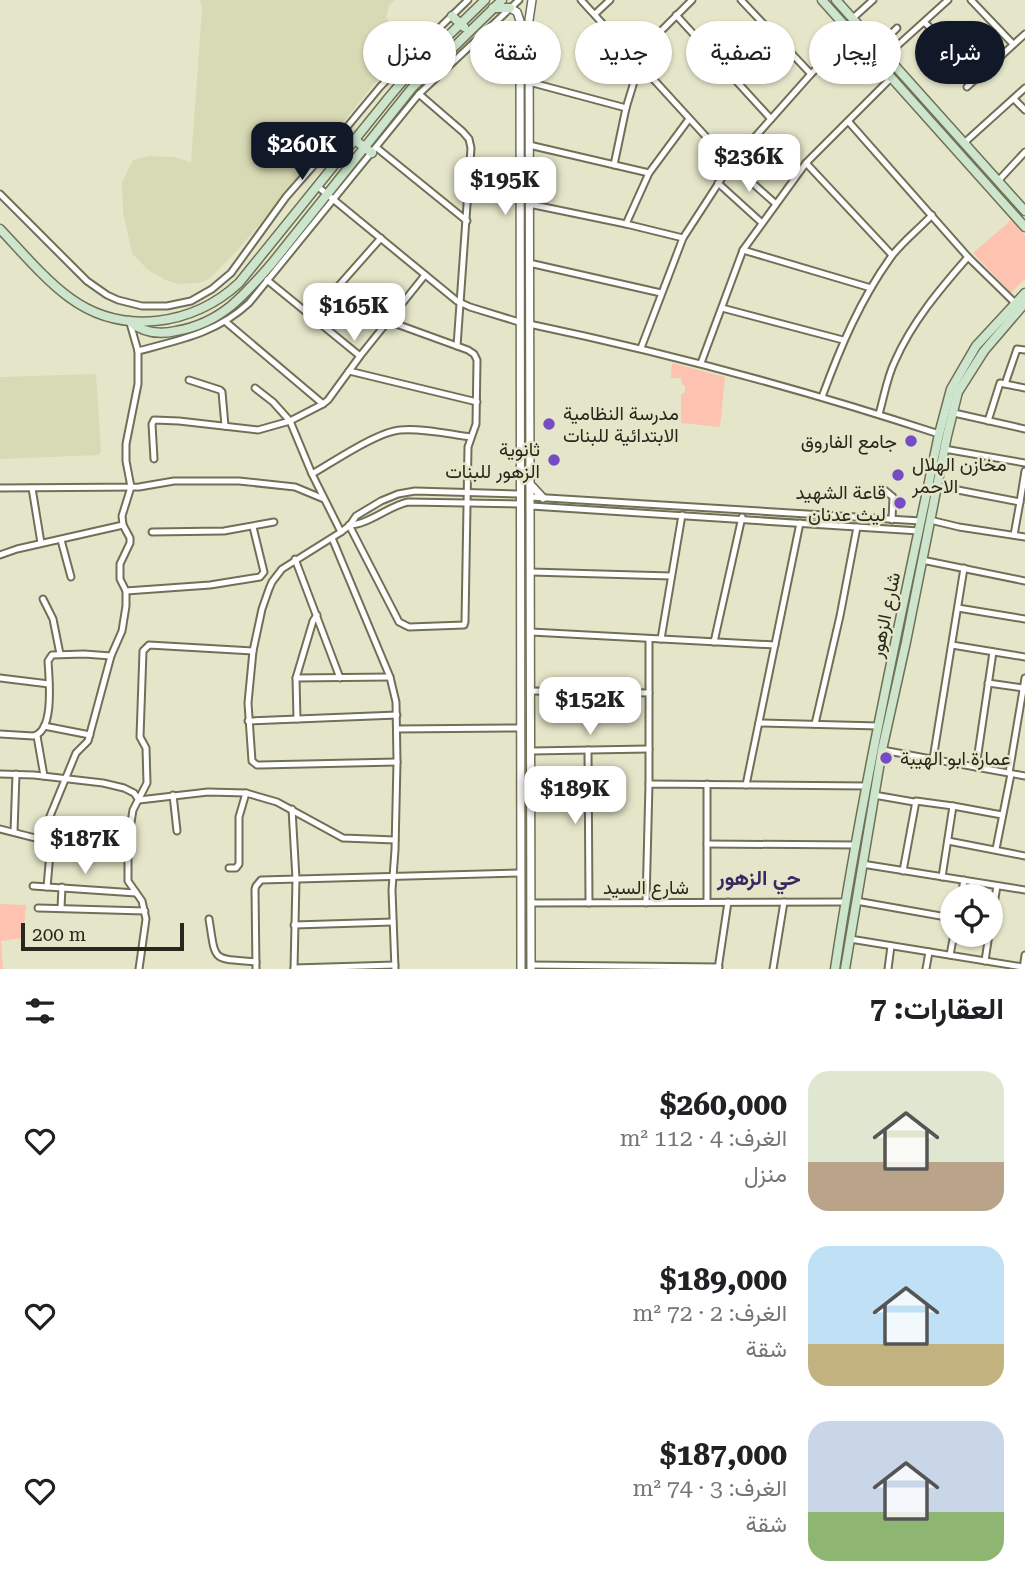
<!DOCTYPE html>
<html lang="ar">
<head>
<meta charset="utf-8">
<style>
	:root { --surface:#fff; --page:#f6f6f6; --text:#202124; --muted:#757577; --accent:#111827 }
	body { margin:0; font-family:"Roboto Serif",Vazirmatn,serif; background:var(--page); color:var(--text); direction:rtl; height:100vh; display:flex; flex-direction:column; font-size:26px; white-space:nowrap }
	* { box-sizing:border-box; margin:0 }
	p { font-size:23px; color:var(--muted) }
	.icon { flex:none; width:38px; height:38px; fill:none; stroke:currentColor; stroke-width:2; stroke-linecap:round; stroke-linejoin:round }
	.map { position:relative; height:969px; overflow:hidden; direction:ltr }
	.side { display:flex; flex-direction:column; background:var(--surface); flex:1 }
	.side>* { flex:none }
	.hud { position:absolute; left:21px; top:21px; width:984px; height:63px; direction:rtl; display:flex; gap:14px }
	.fabs { position:absolute; left:940px; top:884px; display:grid; gap:14px }
	.fabs a { display:grid; place-items:center; width:63px; height:63px; border-radius:50%; background:var(--surface); box-shadow:0 2px 5px #0004; font-size:35px }
	.scale { position:absolute; left:21px; bottom:18px; width:163px; box-sizing:border-box; padding-left:7px; border:4px solid #27271c; border-top:0; font-size:19px; line-height:24px; white-space:nowrap; color:#27271c; -webkit-text-stroke:5px #e5e6c9; paint-order:stroke }
	.price { position:absolute; translate:-50% -60px; padding:0 16px; border-radius:14px; background:#fff; color:#222; font-size:23px; line-height:46px; filter:drop-shadow(0 2px 4px #0008) }
	.price::after { content:''; position:absolute; left:50%; top:42px; width:21px; height:16px; margin-left:-10px; background:inherit; clip-path:polygon(0 0,100% 0,50% 100%) }
	.price.current { background:var(--accent); color:#fff }
	ul { padding:0; list-style:none }
	li { display:flex; align-items:center; gap:21px; height:175px; padding:0 21px }
	li span { display:grid; place-items:center; flex:none; width:196px; height:140px; border-radius:21px; color:#555 }
	li>.icon { margin-inline-start:auto }
	span .icon { width:84px; height:84px; fill:#fffc; stroke-width:1 }
	li b { font-size:30px }
	h2 { display:flex; justify-content:space-between; align-items:center; height:84px; padding:0 21px; font-size:30px }
	.tag { padding:0 24px; border-radius:32px; background:var(--surface); box-shadow:0 2px 5px #0004; font-size:24px; line-height:63px }
	.tag.current { background:var(--accent); color:#fff }
	.map>svg:first-child { display:block }
	.built { fill:#d8dab5 }
	.green { fill:#fdc3b0 }
	.lines { fill:none; stroke-linecap:round; stroke-linejoin:round }
	.minor-casing { stroke:#6f7056; stroke-width:9 }
	.tertiary-casing { stroke:#6f7056; stroke-width:10 }
	.secondary-casing { stroke:#6f7056; stroke-width:11 }
	.minor { stroke:#fff; stroke-width:5 }
	.tertiary { stroke:#fff; stroke-width:7 }
	.secondary { stroke:#cce5cc; stroke-width:8 }
	.poi-dot { fill:#764cc5; stroke:#e5e6c9; stroke-width:2.5 }
	.labels { text-anchor:middle; dominant-baseline:central; stroke-width:5; stroke-linejoin:round; paint-order:stroke }
	.poi-label { font-size:19px; fill:#27271c; stroke:#e5e6c9; text-anchor:start }
	.street-label { font-size:19px; fill:#27271c; stroke:#e5e6c9 }
	.neighbourhood-label { font-size:21px; font-weight:bold; fill:#3a2761; stroke:#e5e6c9 }
</style>
</head>
<body>
<div class="map">
<svg width="1025" height="969" viewBox="0 0 1025 969">
	<rect width="100%" height="100%" fill="#e5e6c9"/>
	<g class="built">
		<polygon points="200,0 395,0 389,5 386,18 407,43 280,201 235,253 209,279 199,283 178,284 165,280 147,269 132,253 123,212 122,183 133,160 149,156 174,157 191,162 202,9"/>
		<polygon points="96,374 101,451 99,455 0,459 0,377"/>
	</g>
	<g class="green">
		<polygon points="1011,220 1025,235 1025,279 1011,293 973,253"/>
		<polygon points="672,363 725,377 720,427 681,423 681,395 685,392 685,386 682,384 681,378 671,378"/>
		<polygon points="0,904 26,905 23,938 1,941 3,969 0,969"/>
	</g>
	<g class="lines">
		<g class="minor-casing">
			<g id="minor">
				<polyline points="581,0 731,164 776,204"/>
				<polyline points="741,0 811,74"/>
				<polyline points="971,0 1013,44"/>
				<polyline points="595,14 610,0"/>
				<polyline points="676,15 771,119"/>
				<polyline points="852,19 873,0"/>
				<polyline points="924,22 938,35 977,78"/>
				<polyline points="878,47 897,28"/>
				<polyline points="886,56 948,0"/>
				<polyline points="634,58 692,0"/>
				<polyline points="529,82 626,108"/>
				<polyline points="967,87 1025,34"/>
				<polyline points="419,94 463,132 469,139 471,148 457,346"/>
				<polyline points="1014,99 1025,110"/>
				<polyline points="848,121 968,257 1015,303"/>
				<polyline points="964,143 1025,88"/>
				<polyline points="529,145 649,173"/>
				<polyline points="377,148 467,221"/>
				<polyline points="806,163 892,255"/>
				<polyline points="614,165 626,108 637,72 640,66"/>
				<polyline points="998,181 1025,152"/>
				<polyline points="718,183 762,223"/>
				<polyline points="317,186 457,301 470,307 519,322"/>
				<polyline points="0,194 87,281 107,295 118,300 142,306 167,306 191,301 212,289 231,273 286,197 342,133 380,87 399,67 468,0"/>
				<polyline points="529,204 626,224 683,238"/>
				<polyline points="626,224 649,173 689,119"/>
				<polyline points="743,250 871,288"/>
				<polyline points="529,263 661,293"/>
				<polyline points="267,280 360,356"/>
				<polyline points="722,308 843,340"/>
				<polyline points="312,316 381,238"/>
				<polyline points="226,322 323,404"/>
				<path d="M529,324C668,353 805,390 939,434"/>
				<polyline points="641,348 683,238 731,164 811,74 846,39 854,37"/>
				<path d="M138,351C179,340 217,333 249,303L419,94L519,0"/>
				<polyline points="701,363 743,250 806,163 892,77"/>
				<polyline points="349,371 477,402"/>
				<polyline points="189,380 220,390 222,392 225,426"/>
				<polyline points="1005,384 1017,349 1025,350"/>
				<polyline points="255,388 273,402 290,421 312,474 341,532"/>
				<path d="M822,397C840,348 860,300 891,257C902,242 919,229 932,215"/>
				<polyline points="954,413 1025,429"/>
				<path d="M879,414C884,397 887,377 895,361C912,322 940,289 968,257"/>
				<polyline points="988,421 1000,383 1025,388"/>
				<polyline points="944,449 1025,463"/>
				<polyline points="154,459 152,424 154,420 179,421 258,430 290,421 323,404 328,400 360,356 425,275"/>
				<path d="M312,474C333,462 377,432 400,430C423,428 448,434 471,437"/>
				<polyline points="937,486 1020,502 1025,471"/>
				<polyline points="0,488 139,487 174,481 239,481 295,487 324,499"/>
				<polyline points="32,488 41,543"/>
				<polyline points="882,488 893,497 892,520"/>
				<polyline points="531,497 921,521"/>
				<polyline points="531,506 919,531"/>
				<polyline points="930,520 959,527 1025,537"/>
				<polyline points="349,525 399,622 409,627 464,625 465,622 468,447 476,424 477,360 474,354 468,350 388,321"/>
				<path d="M350,525C367,525 389,506 408,502L519,504"/>
				<polyline points="152,532 224,531 274,522"/>
				<polyline points="1014,535 1020,502"/>
				<polyline points="332,538 390,677 396,702 397,762 395,850 392,890 395,969"/>
				<polyline points="61,540 71,577"/>
				<polyline points="0,555 17,549 123,525"/>
				<polyline points="295,559 340,678"/>
				<polyline points="922,560 1025,581"/>
				<polyline points="531,572 671,576"/>
				<polyline points="126,591 210,585 260,577 264,572 253,527"/>
				<polyline points="43,599 53,619 60,654"/>
				<polyline points="958,608 1025,619"/>
				<polyline points="531,632 775,645"/>
				<polyline points="661,639 682,515"/>
				<polyline points="714,642 742,517"/>
				<polyline points="952,645 1025,657"/>
				<polyline points="0,678 49,684"/>
				<polyline points="296,678 390,677"/>
				<polyline points="988,683 1023,688"/>
				<polyline points="531,691 649,693"/>
				<polyline points="297,719 296,678 313,621 317,615"/>
				<polyline points="248,721 397,715"/>
				<polyline points="759,723 879,726"/>
				<polyline points="815,724 840,616 857,527"/>
				<polyline points="44,726 90,735"/>
				<polyline points="397,729 520,728"/>
				<path d="M0,734L33,736C55,732 49,679 48,661L52,655L84,654L111,656"/>
				<polyline points="37,736 44,776"/>
				<polyline points="588,750 589,903"/>
				<polyline points="882,750 1025,776"/>
				<polyline points="531,751 649,749"/>
				<polyline points="933,759 964,568"/>
				<polyline points="397,762 260,765 257,765 252,761 248,703 253,651 262,609 269,589 272,582 282,569 341,532 350,525 356,516 381,501 398,494 415,491 519,494"/>
				<polyline points="976,767 993,652"/>
				<polyline points="1009,773 1025,678"/>
				<polyline points="0,774 34,775 103,783 124,788 134,793 139,800"/>
				<polyline points="649,784 649,639"/>
				<polyline points="707,784 707,902"/>
				<polyline points="746,785 800,523"/>
				<polyline points="173,795 177,831"/>
				<polyline points="874,795 914,802"/>
				<polyline points="139,800 208,792 246,793 277,802 343,838 395,840"/>
				<polyline points="292,809 296,879 294,969"/>
				<polyline points="0,829 51,842 105,851 121,849 128,841 133,810 147,783 146,748 140,737 143,651 149,645 253,651"/>
				<polyline points="14,832 16,774"/>
				<polyline points="41,838 76,753 88,741 111,656 122,631 126,606 126,591 120,579 120,564 130,543 130,538 123,525 122,516 131,487 126,461 126,444 138,384 138,351 130,323"/>
				<polyline points="948,841 1025,856"/>
				<polyline points="128,842 128,881 142,901 146,919 139,969"/>
				<polyline points="707,844 856,845"/>
				<polyline points="996,849 1011,774"/>
				<polyline points="862,864 1025,890"/>
				<polyline points="229,868 236,868 239,864 239,817 246,793"/>
				<polyline points="903,871 916,801 953,806 1002,815"/>
				<polyline points="942,877 953,806"/>
				<polyline points="33,886 136,893"/>
				<polyline points="47,887 51,842"/>
				<polyline points="961,896 964,880"/>
				<polyline points="856,901 952,918"/>
				<polyline points="531,903 845,902"/>
				<polyline points="646,903 649,784 867,786"/>
				<polyline points="38,908 145,911"/>
				<polyline points="61,908 62,887"/>
				<path d="M209,919C216,963 211,958 256,962"/>
				<polyline points="294,925 393,922"/>
				<polyline points="990,928 997,886"/>
				<polyline points="850,939 1023,967"/>
				<polyline points="950,955 954,934"/>
				<polyline points="985,961 989,934"/>
				<polyline points="531,965 719,967"/>
				<polyline points="294,968 395,965"/>
				<polyline points="256,969 255,889 256,886 261,880 521,873"/>
				<polyline points="718,969 728,902"/>
				<polyline points="773,969 784,902"/>
				<polyline points="888,969 891,946"/>
				<polyline points="926,969 929,952"/>
				<polyline points="1023,969 1025,955"/>
			</g>
		</g>
		<g class="tertiary-casing">
			<g id="tertiary">
				<polyline points="510,8 517,12 520,21 521,969"/>
				<polyline points="532,486 543,498"/>
				<polyline points="531,969 529,20 532,0"/>
			</g>
		</g>
		<g class="secondary-casing">
			<g id="secondary">
				<polyline points="822,0 1025,227"/>
				<polyline points="836,0 1025,211"/>
				<polyline points="493,8 510,8"/>
				<polyline points="452,16 464,27"/>
				<polyline points="355,140 372,153"/>
				<path d="M0,229C21,251 46,281 70,298C122,336 193,326 239,283L390,96L407,76L485,0"/>
				<path d="M129,321C143,333 158,335 176,331C221,323 244,296 273,262L412,88L502,0"/>
				<path d="M835,969C862,789 902,612 939,434L951,389L976,346L1025,293"/>
				<polyline points="845,969 882,750 906,642 947,436 958,392 984,351 1025,303"/>
			</g>
		</g>
		<use href="#minor" class="minor"/>
		<use href="#tertiary" class="tertiary"/>
		<use href="#secondary" class="secondary"/>
	</g>
	<g class="poi-dot">
		<circle cx="549" cy="424" r="7"/>
		<circle cx="911" cy="441" r="7"/>
		<circle cx="554" cy="460" r="7"/>
		<circle cx="898" cy="475" r="7"/>
		<circle cx="900" cy="503" r="7"/>
		<circle cx="886" cy="758" r="7"/>
	</g>
	<g class="labels">
		<g class="poi-label">
			<text x="563" y="413">مدرسة النظامية<tspan x="563" dy="22">الابتدائية للبنات</tspan></text>
			<text x="897" y="441" text-anchor="end">جامع الفاروق</text>
			<text x="540" y="449" text-anchor="end">ثانوية<tspan x="540" dy="22">الزهور للبنات</tspan></text>
			<text x="912" y="464">مخازن الهلال<tspan x="912" dy="22">الاحمر</tspan></text>
			<text x="886" y="492" text-anchor="end">قاعة الشهيد<tspan x="886" dy="22">ليث عدنان</tspan></text>
			<text x="900" y="758">عمارة ابو الهيبة</text>
		</g>
		<g class="street-label">
			<text transform="translate(885 615) rotate(-78)">شارع الزهور</text>
			<text x="646" y="887">شارع السيد</text>
		</g>
		<g class="neighbourhood-label">
			<text x="759" y="878">حي الزهور</text>
		</g>
	</g>
</svg>
<div class="fabs">
<a><svg class="icon" aria-label="locate" viewBox="0 0 24 24"><circle cx="12" cy="12" r="6"/><path d="M12 2v4M12 18v4M2 12h4M18 12h4"/></svg></a>
</div>
<div class="scale">200 m</div>
<b class="price current" style="left:302px;top:182px">$260K</b>
<b class="price" style="left:749px;top:194px">$236K</b>
<b class="price" style="left:505px;top:217px">$195K</b>
<b class="price" style="left:354px;top:343px">$165K</b>
<b class="price" style="left:590px;top:737px">$152K</b>
<b class="price" style="left:575px;top:826px">$189K</b>
<b class="price" style="left:85px;top:876px">$187K</b>
<div class="hud">
<a class="tag current">شراء</a>
<a class="tag">إيجار</a>
<a class="tag">تصفية</a>
<a class="tag">جديد</a>
<a class="tag">شقة</a>
<a class="tag">منزل</a>
</div>
</div>
<section class="side">
<h2>العقارات: 7<svg class="icon" aria-label="filters" viewBox="0 0 24 24"><path d="M4 7h16M4 17h16"/><circle cx="9" cy="7" r="2"/><circle cx="15" cy="17" r="2"/></svg></h2>
<ul>
<li><span style="background:linear-gradient(#dfe7d0 65%,#b9a48a 0)"><svg class="icon" aria-label="home" viewBox="0 0 24 24"><path d="M3 11l9-7 9 7M6 9v11h12V9"/></svg></span><div><b>$260,000</b><p>الغرف: 4 · 112 m²</p><p>منزل</p></div><svg class="icon" aria-label="heart" viewBox="0 0 24 24"><path d="M12 20l-8-8c-3-5 5-10 8-4 3-6 11-1 8 4z"/></svg></li>
<li><span style="background:linear-gradient(#bfe0f5 70%,#c2b280 0)"><svg class="icon" aria-label="home" viewBox="0 0 24 24"><path d="M3 11l9-7 9 7M6 9v11h12V9"/></svg></span><div><b>$189,000</b><p>الغرف: 2 · 72 m²</p><p>شقة</p></div><svg class="icon" aria-label="heart" viewBox="0 0 24 24"><path d="M12 20l-8-8c-3-5 5-10 8-4 3-6 11-1 8 4z"/></svg></li>
<li><span style="background:linear-gradient(#c9d6e8 65%,#8fb573 0)"><svg class="icon" aria-label="home" viewBox="0 0 24 24"><path d="M3 11l9-7 9 7M6 9v11h12V9"/></svg></span><div><b>$187,000</b><p>الغرف: 3 · 74 m²</p><p>شقة</p></div><svg class="icon" aria-label="heart" viewBox="0 0 24 24"><path d="M12 20l-8-8c-3-5 5-10 8-4 3-6 11-1 8 4z"/></svg></li>
</ul>
</section>
</body>
</html>
